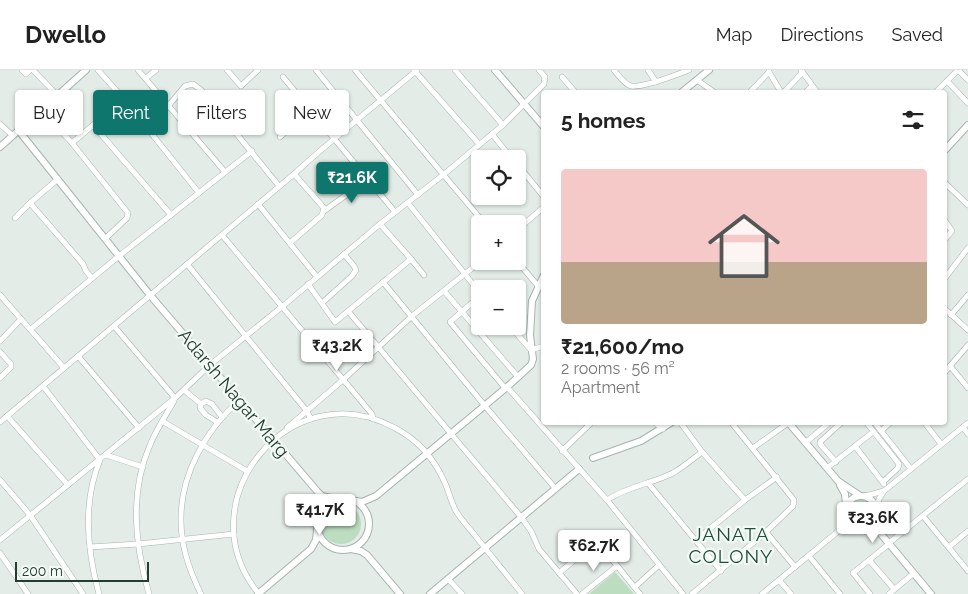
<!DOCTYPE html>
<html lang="en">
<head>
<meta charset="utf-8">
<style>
	:root { --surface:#fff; --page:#f2f2f2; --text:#222; --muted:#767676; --line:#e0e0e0; --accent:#0f766e }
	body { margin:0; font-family:Raleway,sans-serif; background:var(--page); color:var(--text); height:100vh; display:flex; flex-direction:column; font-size:19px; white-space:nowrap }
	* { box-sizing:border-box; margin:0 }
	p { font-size:16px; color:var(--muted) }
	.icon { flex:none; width:28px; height:28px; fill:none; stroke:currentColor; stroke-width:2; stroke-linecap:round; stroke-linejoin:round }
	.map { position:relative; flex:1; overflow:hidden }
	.side { position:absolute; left:541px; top:20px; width:406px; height:335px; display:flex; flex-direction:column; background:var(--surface); border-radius:5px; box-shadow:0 1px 4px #0004 }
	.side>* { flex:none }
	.hud { position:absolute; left:15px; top:20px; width:451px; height:45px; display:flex; gap:10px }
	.controls { position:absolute; left:471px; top:80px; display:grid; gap:10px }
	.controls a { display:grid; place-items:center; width:55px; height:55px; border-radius:5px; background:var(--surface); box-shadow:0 1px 4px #0004; font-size:25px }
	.scale { position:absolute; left:15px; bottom:12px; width:134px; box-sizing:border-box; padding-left:5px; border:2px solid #233d32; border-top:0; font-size:14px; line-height:18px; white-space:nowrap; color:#233d32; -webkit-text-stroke:4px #f3f9f5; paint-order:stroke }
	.price { position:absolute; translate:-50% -42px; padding:0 11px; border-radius:5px; background:#fff; color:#222; font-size:16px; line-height:32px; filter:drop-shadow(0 1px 2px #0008) }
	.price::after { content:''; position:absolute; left:50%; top:30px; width:15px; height:11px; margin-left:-8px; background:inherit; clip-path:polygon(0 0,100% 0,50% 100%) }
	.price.selected { background:var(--accent); color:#fff }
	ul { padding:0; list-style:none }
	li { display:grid; align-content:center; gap:10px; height:265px; padding:0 20px }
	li+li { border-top:1px solid var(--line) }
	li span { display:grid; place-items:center; height:155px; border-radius:5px; color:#555 }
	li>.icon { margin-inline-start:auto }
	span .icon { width:90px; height:90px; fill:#fffc; stroke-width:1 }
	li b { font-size:21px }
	h2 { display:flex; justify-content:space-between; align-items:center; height:60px; padding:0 20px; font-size:21px }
	.chip { padding:0 18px; border-radius:5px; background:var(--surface); box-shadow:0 1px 4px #0004; font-size:18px; line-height:45px }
	.chip.selected { background:var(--accent); color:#fff }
	header { display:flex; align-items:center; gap:30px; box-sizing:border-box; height:70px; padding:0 25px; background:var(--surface); border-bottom:1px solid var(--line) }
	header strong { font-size:24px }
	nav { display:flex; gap:28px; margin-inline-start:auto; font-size:18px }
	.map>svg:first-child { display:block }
	.green { fill:#bcddbf }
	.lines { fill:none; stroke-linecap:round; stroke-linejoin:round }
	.minor-casing { stroke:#a6b4ac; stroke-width:6 }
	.tertiary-casing { stroke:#a6b4ac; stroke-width:8 }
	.minor { stroke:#fff; stroke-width:5 }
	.tertiary { stroke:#fff; stroke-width:6 }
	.labels { text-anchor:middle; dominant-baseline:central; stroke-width:4.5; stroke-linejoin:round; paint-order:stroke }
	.street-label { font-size:18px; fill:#233d32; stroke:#f3f9f5 }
	.neighbourhood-label { font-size:19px; letter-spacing:1px; fill:#1f4f3b; stroke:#f3f9f5 }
</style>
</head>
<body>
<header>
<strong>Dwello</strong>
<nav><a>Map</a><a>Directions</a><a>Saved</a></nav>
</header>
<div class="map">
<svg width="968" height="524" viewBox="0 0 968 524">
	<rect width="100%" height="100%" fill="#e3ece6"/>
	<g class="green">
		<circle cx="861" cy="441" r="12"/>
		<circle cx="341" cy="454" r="20"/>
		<polygon points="615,502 634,524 589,524"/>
	</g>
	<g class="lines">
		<g class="minor-casing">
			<g id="minor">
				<polyline points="22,0 26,4 30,0"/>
				<polyline points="33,0 58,26"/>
				<polyline points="98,0 124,29 199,123"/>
				<polyline points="138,0 225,102"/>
				<polyline points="227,0 241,16 258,0"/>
				<polyline points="316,0 418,125"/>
				<polyline points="355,0 485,154"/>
				<polyline points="414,0 479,74"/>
				<polyline points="455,0 503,55"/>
				<path d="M614,0C619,6 624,14 631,16C644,18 676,5 689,0"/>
				<polyline points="648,0 656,12"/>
				<polyline points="801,0 817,22"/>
				<polyline points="958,0 968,10"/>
				<polyline points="769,2 781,22"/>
				<polyline points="283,7 395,142"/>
				<polyline points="562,7 575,22"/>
				<polyline points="146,8 156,0"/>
				<polyline points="697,10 714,22"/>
				<polyline points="947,11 968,33"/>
				<polyline points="750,22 769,2"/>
				<polyline points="784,22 802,3"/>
				<polyline points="806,22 812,16"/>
				<polyline points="936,22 958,0"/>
				<polyline points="0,54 13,66"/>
				<polyline points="93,55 171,145"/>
				<polyline points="146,56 169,35 185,16 193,14 201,20 279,116"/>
				<polyline points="61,61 72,73"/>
				<polyline points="492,64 512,89"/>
				<polyline points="280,67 309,40"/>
				<polyline points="518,95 544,127"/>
				<polyline points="58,109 30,133 83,194 86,201 92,208"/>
				<polyline points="945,113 968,135"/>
				<polyline points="408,133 480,223"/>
				<polyline points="258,134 317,207"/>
				<polyline points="324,141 367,110"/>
				<polyline points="15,148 30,133"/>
				<polyline points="945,151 952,161 945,169"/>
				<polyline points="518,159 544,137"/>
				<polyline points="222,165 372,344 373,349"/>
				<polyline points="106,168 127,148 128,143 72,73 124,29"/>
				<polyline points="290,173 322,145 324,138 294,104"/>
				<polyline points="411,189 424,205"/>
				<polyline points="517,191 538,216"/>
				<polyline points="187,194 306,340 311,349"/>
				<polyline points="945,208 968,178"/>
				<polyline points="383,212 485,336 555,418"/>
				<polyline points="308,214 335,252 405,194 411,189 380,154"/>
				<polyline points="444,221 518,307"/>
				<polyline points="0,225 64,298"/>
				<polyline points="480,226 450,252 505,318"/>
				<polyline points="322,233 352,206 356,200 354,196 344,184"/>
				<polyline points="945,239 968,260"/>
				<polyline points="348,241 521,447 531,461 539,479 577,524"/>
				<polyline points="951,245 968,225"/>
				<polyline points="114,256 175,328"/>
				<polyline points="510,256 531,280 544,276"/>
				<polyline points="31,259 119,186 252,81"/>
				<polyline points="0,271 21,249"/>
				<polyline points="0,282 11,294 11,297 0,308"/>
				<polyline points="78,286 139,358"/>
				<polyline points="950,296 968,318"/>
				<polyline points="945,302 968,275"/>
				<path d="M43,316L100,390C82,433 87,480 99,524"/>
				<polyline points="507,317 607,430 683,524"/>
				<polyline points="184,320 201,334"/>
				<polyline points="7,346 68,415"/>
				<polyline points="162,351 247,401"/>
				<path d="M0,352L294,104C333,68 376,35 417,0"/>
				<polyline points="217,352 206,345 200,338 201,334 206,331 212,334 222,347"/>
				<polyline points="654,352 663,359"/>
				<polyline points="680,352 702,382 745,430"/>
				<polyline points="866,352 899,394 898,398 883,412"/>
				<polyline points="874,352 911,399"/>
				<polyline points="924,352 941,374"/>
				<polyline points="963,357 968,364"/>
				<polyline points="287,358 344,309 412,246 481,191"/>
				<polyline points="881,361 891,352"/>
				<polyline points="805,373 830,352"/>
				<polyline points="855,376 884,414"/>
				<polyline points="753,378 788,353"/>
				<polyline points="562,381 590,354 589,352"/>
				<polyline points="106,385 143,397"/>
				<polyline points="836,392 820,374 820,372 842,352"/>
				<polyline points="827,398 873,362"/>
				<polyline points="0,410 30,445 83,524"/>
				<polyline points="648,413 721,501"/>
				<polyline points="865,426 884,421 968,353"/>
				<path d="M607,430C628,416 651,414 673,403C683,397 693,389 702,382"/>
				<polyline points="876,442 879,429 884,421"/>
				<polyline points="923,446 968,501"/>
				<polyline points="841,459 845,442"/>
				<polyline points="766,462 795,497"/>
				<polyline points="0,470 175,328 210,295 283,236 380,154 443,105 503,55 544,14 545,7 539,0"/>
				<polyline points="696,470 745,430 777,407"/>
				<polyline points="889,473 968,409"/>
				<polyline points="90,477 138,474 234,464"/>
				<polyline points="949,477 968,461"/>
				<polyline points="0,483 28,524"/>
				<polyline points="809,486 840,524"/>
				<polyline points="869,490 894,519"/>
				<polyline points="559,503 597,471 640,524"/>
				<polyline points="448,509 462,524"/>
				<polyline points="779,510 791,524"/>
				<polyline points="635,517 659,495"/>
				<path d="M149,524C135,475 129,423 150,375C156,360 166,345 174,331"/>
				<path d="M201,524C190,502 181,475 181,451C180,405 206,359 240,330"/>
				<path d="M259,524C183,432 291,300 395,358C418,370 435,390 445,413C449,422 451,432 456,441C462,451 470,459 477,468C492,487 507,505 522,524"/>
				<polyline points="582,524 617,496"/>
				<polyline points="692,524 766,462 793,436 794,430 731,352"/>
				<polyline points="762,524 841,459 859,456"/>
				<polyline points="870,524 853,503 889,474"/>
				<polyline points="889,524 914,503"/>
			</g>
		</g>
		<g class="tertiary-casing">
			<g id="tertiary">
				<polyline points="495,0 544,57"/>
				<polyline points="682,22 709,0"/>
				<polyline points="19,61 150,225 317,421 322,426 335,429"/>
				<polyline points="0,77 86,0"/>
				<polyline points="945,80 968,55"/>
				<polyline points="788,352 838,411 859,425"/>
				<polyline points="593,388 641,371 672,352"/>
				<polyline points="840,415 845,424 846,436"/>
				<circle cx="861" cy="441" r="15"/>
				<circle cx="343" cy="454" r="26"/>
				<polyline points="356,431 362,432 376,426 507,317 531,295 533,289 530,265 532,231 544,205"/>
				<polyline points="875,446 877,455 881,464 931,524"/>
				<polyline points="351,479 361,481 367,485 400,524"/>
				<polyline points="258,524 311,479 316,470 317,461"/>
				<polyline points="430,524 579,399"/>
			</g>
		</g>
		<use href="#minor" class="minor"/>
		<use href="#tertiary" class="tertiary"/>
	</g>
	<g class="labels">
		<g class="street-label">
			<text transform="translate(234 323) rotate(50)">Adarsh Nagar Marg</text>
		</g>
		<g class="neighbourhood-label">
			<text x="731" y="464">JANATA<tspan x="731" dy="22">COLONY</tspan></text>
		</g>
	</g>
</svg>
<div class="controls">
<a><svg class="icon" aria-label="locate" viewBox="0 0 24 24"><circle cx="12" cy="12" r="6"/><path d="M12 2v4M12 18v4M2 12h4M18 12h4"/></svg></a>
<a>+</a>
<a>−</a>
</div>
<div class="scale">200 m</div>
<b class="price selected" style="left:352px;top:134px">₹21.6K</b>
<b class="price" style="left:337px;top:302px">₹43.2K</b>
<b class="price" style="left:320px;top:466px">₹41.7K</b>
<b class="price" style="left:873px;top:474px">₹23.6K</b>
<b class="price" style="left:594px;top:502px">₹62.7K</b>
<div class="hud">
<a class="chip">Buy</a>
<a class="chip selected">Rent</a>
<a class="chip">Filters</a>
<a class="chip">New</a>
</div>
<section class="side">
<h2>5 homes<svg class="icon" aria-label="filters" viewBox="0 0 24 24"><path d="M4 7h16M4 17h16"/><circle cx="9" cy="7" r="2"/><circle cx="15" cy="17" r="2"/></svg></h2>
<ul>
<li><span style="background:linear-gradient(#f6c9c9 60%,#b9a48a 0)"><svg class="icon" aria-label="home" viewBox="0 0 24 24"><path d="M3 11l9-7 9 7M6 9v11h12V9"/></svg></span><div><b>₹21,600/mo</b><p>2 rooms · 56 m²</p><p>Apartment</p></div></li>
</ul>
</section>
</div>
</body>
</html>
